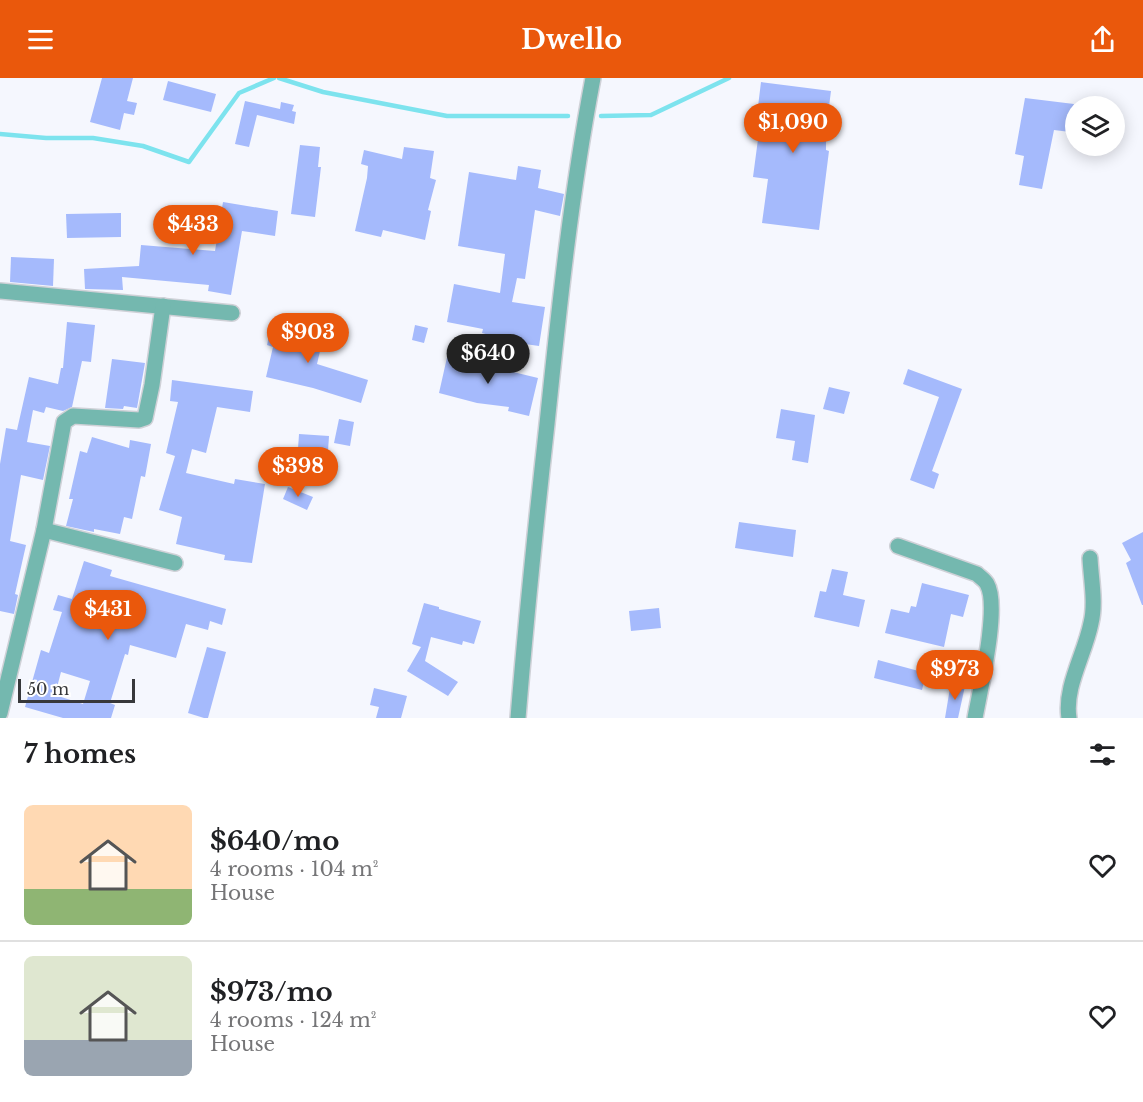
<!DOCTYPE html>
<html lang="en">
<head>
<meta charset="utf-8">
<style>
	:root { --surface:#fff; --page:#f6f6f6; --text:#202124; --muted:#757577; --line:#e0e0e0; --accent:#ea580c }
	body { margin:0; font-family:"Libre Baskerville",serif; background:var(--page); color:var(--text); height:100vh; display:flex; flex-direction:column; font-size:22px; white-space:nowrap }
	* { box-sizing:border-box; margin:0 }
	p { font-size:20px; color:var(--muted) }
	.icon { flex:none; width:33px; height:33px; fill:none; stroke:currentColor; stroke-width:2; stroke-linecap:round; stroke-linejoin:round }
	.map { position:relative; height:640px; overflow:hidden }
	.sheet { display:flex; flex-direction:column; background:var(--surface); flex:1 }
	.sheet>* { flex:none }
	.tools { position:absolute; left:1065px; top:18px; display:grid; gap:12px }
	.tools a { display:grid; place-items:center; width:60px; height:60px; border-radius:50%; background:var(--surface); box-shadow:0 3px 15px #0003; font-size:30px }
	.scale { position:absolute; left:18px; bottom:15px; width:117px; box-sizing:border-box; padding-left:6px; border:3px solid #37383b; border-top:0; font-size:16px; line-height:21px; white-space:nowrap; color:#37383b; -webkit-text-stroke:4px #fff; paint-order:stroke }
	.price { position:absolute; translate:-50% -51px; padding:0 14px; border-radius:21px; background:var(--accent); color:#fff; font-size:20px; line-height:39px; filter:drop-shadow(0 2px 3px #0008) }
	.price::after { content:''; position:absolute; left:50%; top:36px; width:18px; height:14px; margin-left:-9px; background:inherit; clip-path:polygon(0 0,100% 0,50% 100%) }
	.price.on { background:#222; color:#fff }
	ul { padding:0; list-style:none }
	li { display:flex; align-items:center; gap:18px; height:150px; padding:0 24px }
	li+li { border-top:2px solid var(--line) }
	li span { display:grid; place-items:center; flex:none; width:168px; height:120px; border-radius:9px; color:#555 }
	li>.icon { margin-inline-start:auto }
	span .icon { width:72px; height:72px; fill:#fffc; stroke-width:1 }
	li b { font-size:26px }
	h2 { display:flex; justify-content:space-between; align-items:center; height:72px; padding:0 24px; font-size:26px }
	header { display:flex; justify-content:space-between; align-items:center; height:78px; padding:0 24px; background:var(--accent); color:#fff; font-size:27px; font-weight:700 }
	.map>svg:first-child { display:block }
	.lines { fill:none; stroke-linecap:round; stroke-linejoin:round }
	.stream { stroke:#7de3ee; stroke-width:4.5 }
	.building { fill:#a5bafc; fill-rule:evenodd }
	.minor-casing { stroke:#cfd1d7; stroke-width:18 }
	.minor { stroke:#74b8af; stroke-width:15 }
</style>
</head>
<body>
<header><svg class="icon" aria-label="menu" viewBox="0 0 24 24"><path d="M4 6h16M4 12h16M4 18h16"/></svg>Dwello<svg class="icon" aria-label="share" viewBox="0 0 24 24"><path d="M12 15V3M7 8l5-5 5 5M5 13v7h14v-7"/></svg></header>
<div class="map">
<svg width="1143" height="640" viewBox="0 0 1143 640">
	<rect width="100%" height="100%" fill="#f5f7fe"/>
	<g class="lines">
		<g class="stream">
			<polyline points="279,0 323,14 447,38 568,38"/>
			<polyline points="601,38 651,37 729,0"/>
			<polyline points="0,56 46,60 93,60 143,68 189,84 239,15 274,0"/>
		</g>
	</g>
	<g class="building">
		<polygon points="102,0 133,0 127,23 137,25 134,37 124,35 120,52 90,44"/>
		<polygon points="168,3 216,16 211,34 163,22"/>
		<polygon points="761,4 831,13 826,52 826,72 829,73 819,152 762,145 768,101 753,99 760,46 756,45"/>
		<polygon points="1025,20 1074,26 1070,54 1054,52 1042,111 1019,107 1024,78 1015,76"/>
		<polygon points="245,23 280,31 281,24 294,27 292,33 296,34 294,46 257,37 249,69 235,66"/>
		<polygon points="300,67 320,69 318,89 321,89 315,139 291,136"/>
		<polygon points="404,69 434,73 430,100 436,102 428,132 431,133 425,162 383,152 381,159 355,153 367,100 368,88 361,86 364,72 402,81"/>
		<polygon points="518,88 541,92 538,110 564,116 560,138 535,132 525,201 517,200 512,224 545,229 539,268 518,265 482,255 483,251 447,244 454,206 500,215 505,176 458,168 469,94 516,102"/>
		<polygon points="223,124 278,133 275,158 242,153 231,217 208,213 209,207 122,199 123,212 85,211 84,191 139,188 141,167 215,173"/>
		<polygon points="121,135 121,159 67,160 66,136"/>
		<polygon points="11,179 54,181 53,208 10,204"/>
		<polygon points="67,244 95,247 91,284 82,283 72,329 63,333 46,329 44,335 33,332 27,364 50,368 43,402 21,397 10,463 26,467 15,516 18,517 14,536 0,533 0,386 6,350 17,352 29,299 58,306 61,290 63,290"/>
		<polygon points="272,244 324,256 317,286 368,302 361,325 313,310 266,299 273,269 267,267"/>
		<polygon points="415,247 428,250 424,265 412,262"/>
		<polygon points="448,275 469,279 468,284 501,287 501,291 538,300 529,338 508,333 509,329 477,325 439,315"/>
		<polygon points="112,281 145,285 137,330 124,328 123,331 105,330"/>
		<polygon points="908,291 962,311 932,393 939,396 934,411 910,402 939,319 903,306"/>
		<polygon points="172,302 253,313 250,334 217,329 206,375 192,371 186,395 234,406 235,401 265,406 252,485 224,482 225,477 176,466 182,439 159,432 175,378 166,375 178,324 170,323"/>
		<polygon points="829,309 850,314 844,336 823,331"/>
		<polygon points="781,331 815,337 808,385 792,382 795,363 776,360"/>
		<polygon points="339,341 354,344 350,368 334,365"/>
		<polygon points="299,356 329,358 328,373 298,371"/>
		<polygon points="92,359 129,370 130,362 151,366 145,399 141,398 132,441 124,439 120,456 94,451 94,454 66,448 73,421 69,421 80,373 87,375"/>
		<polygon points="288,409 313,419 307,432 283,421"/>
		<polygon points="739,444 796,452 793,479 735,470"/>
		<polygon points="1143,454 1143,527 1142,527 1126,485 1131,482 1122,465"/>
		<path d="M84,483L112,492L110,498L226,531L222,547L210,543L208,552L186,546L176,580L130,567L128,577L125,576L110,625L115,627L111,640H63L25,629L41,572L49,575L62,534L53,532L58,517L72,521ZM61,594L90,603L83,626L55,617Z"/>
		<polygon points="832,491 848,494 843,517 865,522 859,549 814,539 820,513 826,514"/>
		<polygon points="922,505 969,517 963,539 951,536 944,569 885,555 891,531 909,535 911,528 916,529"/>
		<polygon points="424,525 439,529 439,531 481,543 474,566 463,563 462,567 431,559 425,583 458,604 448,618 407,593 421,569 412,566"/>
		<polygon points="659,530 661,550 631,553 629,533"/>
		<polygon points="207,569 226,574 208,640 204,640 188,635"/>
		<polygon points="878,582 926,595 922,612 874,600"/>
		<polygon points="951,604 965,608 958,640 945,640"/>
		<polygon points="374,610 407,618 401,640 376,640 379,629 370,627"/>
	</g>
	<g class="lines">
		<g class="minor-casing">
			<g id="minor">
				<polyline points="0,213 232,235"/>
				<polyline points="44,452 175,485"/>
				<path d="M898,468L977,496C980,499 985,502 987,506C1000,528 980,612 975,640"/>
				<polyline points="0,635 44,452 64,344 73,338 139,342 145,340 152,307 163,228"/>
				<path d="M518,640C526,542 536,444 547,346C559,230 571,115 593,0"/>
				<path d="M1069,640C1064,609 1085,576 1091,545C1096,525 1091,501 1090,480"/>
			</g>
		</g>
		<use href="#minor" class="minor"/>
	</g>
</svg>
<div class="tools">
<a><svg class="icon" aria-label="layers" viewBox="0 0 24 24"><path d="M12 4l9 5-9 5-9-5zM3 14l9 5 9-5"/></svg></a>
</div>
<div class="scale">50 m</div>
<b class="price" style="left:793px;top:76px">$1,090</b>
<b class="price" style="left:193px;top:178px">$433</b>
<b class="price" style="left:308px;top:286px">$903</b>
<b class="price on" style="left:488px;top:307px">$640</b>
<b class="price" style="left:298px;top:420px">$398</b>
<b class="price" style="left:108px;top:563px">$431</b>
<b class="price" style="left:955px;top:623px">$973</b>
</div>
<section class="sheet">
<h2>7 homes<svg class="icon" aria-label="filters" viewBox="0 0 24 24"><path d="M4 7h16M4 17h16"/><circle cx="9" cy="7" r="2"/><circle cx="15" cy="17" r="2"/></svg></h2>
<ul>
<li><span style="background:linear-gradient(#ffd9b3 70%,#8fb573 0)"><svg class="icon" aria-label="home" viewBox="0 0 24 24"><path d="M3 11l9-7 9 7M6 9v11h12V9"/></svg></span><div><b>$640/mo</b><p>4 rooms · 104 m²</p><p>House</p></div><svg class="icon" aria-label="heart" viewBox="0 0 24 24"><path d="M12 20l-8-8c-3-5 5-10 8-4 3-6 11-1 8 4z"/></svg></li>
<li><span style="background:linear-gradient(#dfe7d0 70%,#9aa5b1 0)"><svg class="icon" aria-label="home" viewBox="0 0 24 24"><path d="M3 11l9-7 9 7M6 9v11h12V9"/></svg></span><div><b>$973/mo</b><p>4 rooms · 124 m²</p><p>House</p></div><svg class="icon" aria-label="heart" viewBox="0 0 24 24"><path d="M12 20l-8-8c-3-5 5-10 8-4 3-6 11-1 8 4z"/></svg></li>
</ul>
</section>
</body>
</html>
